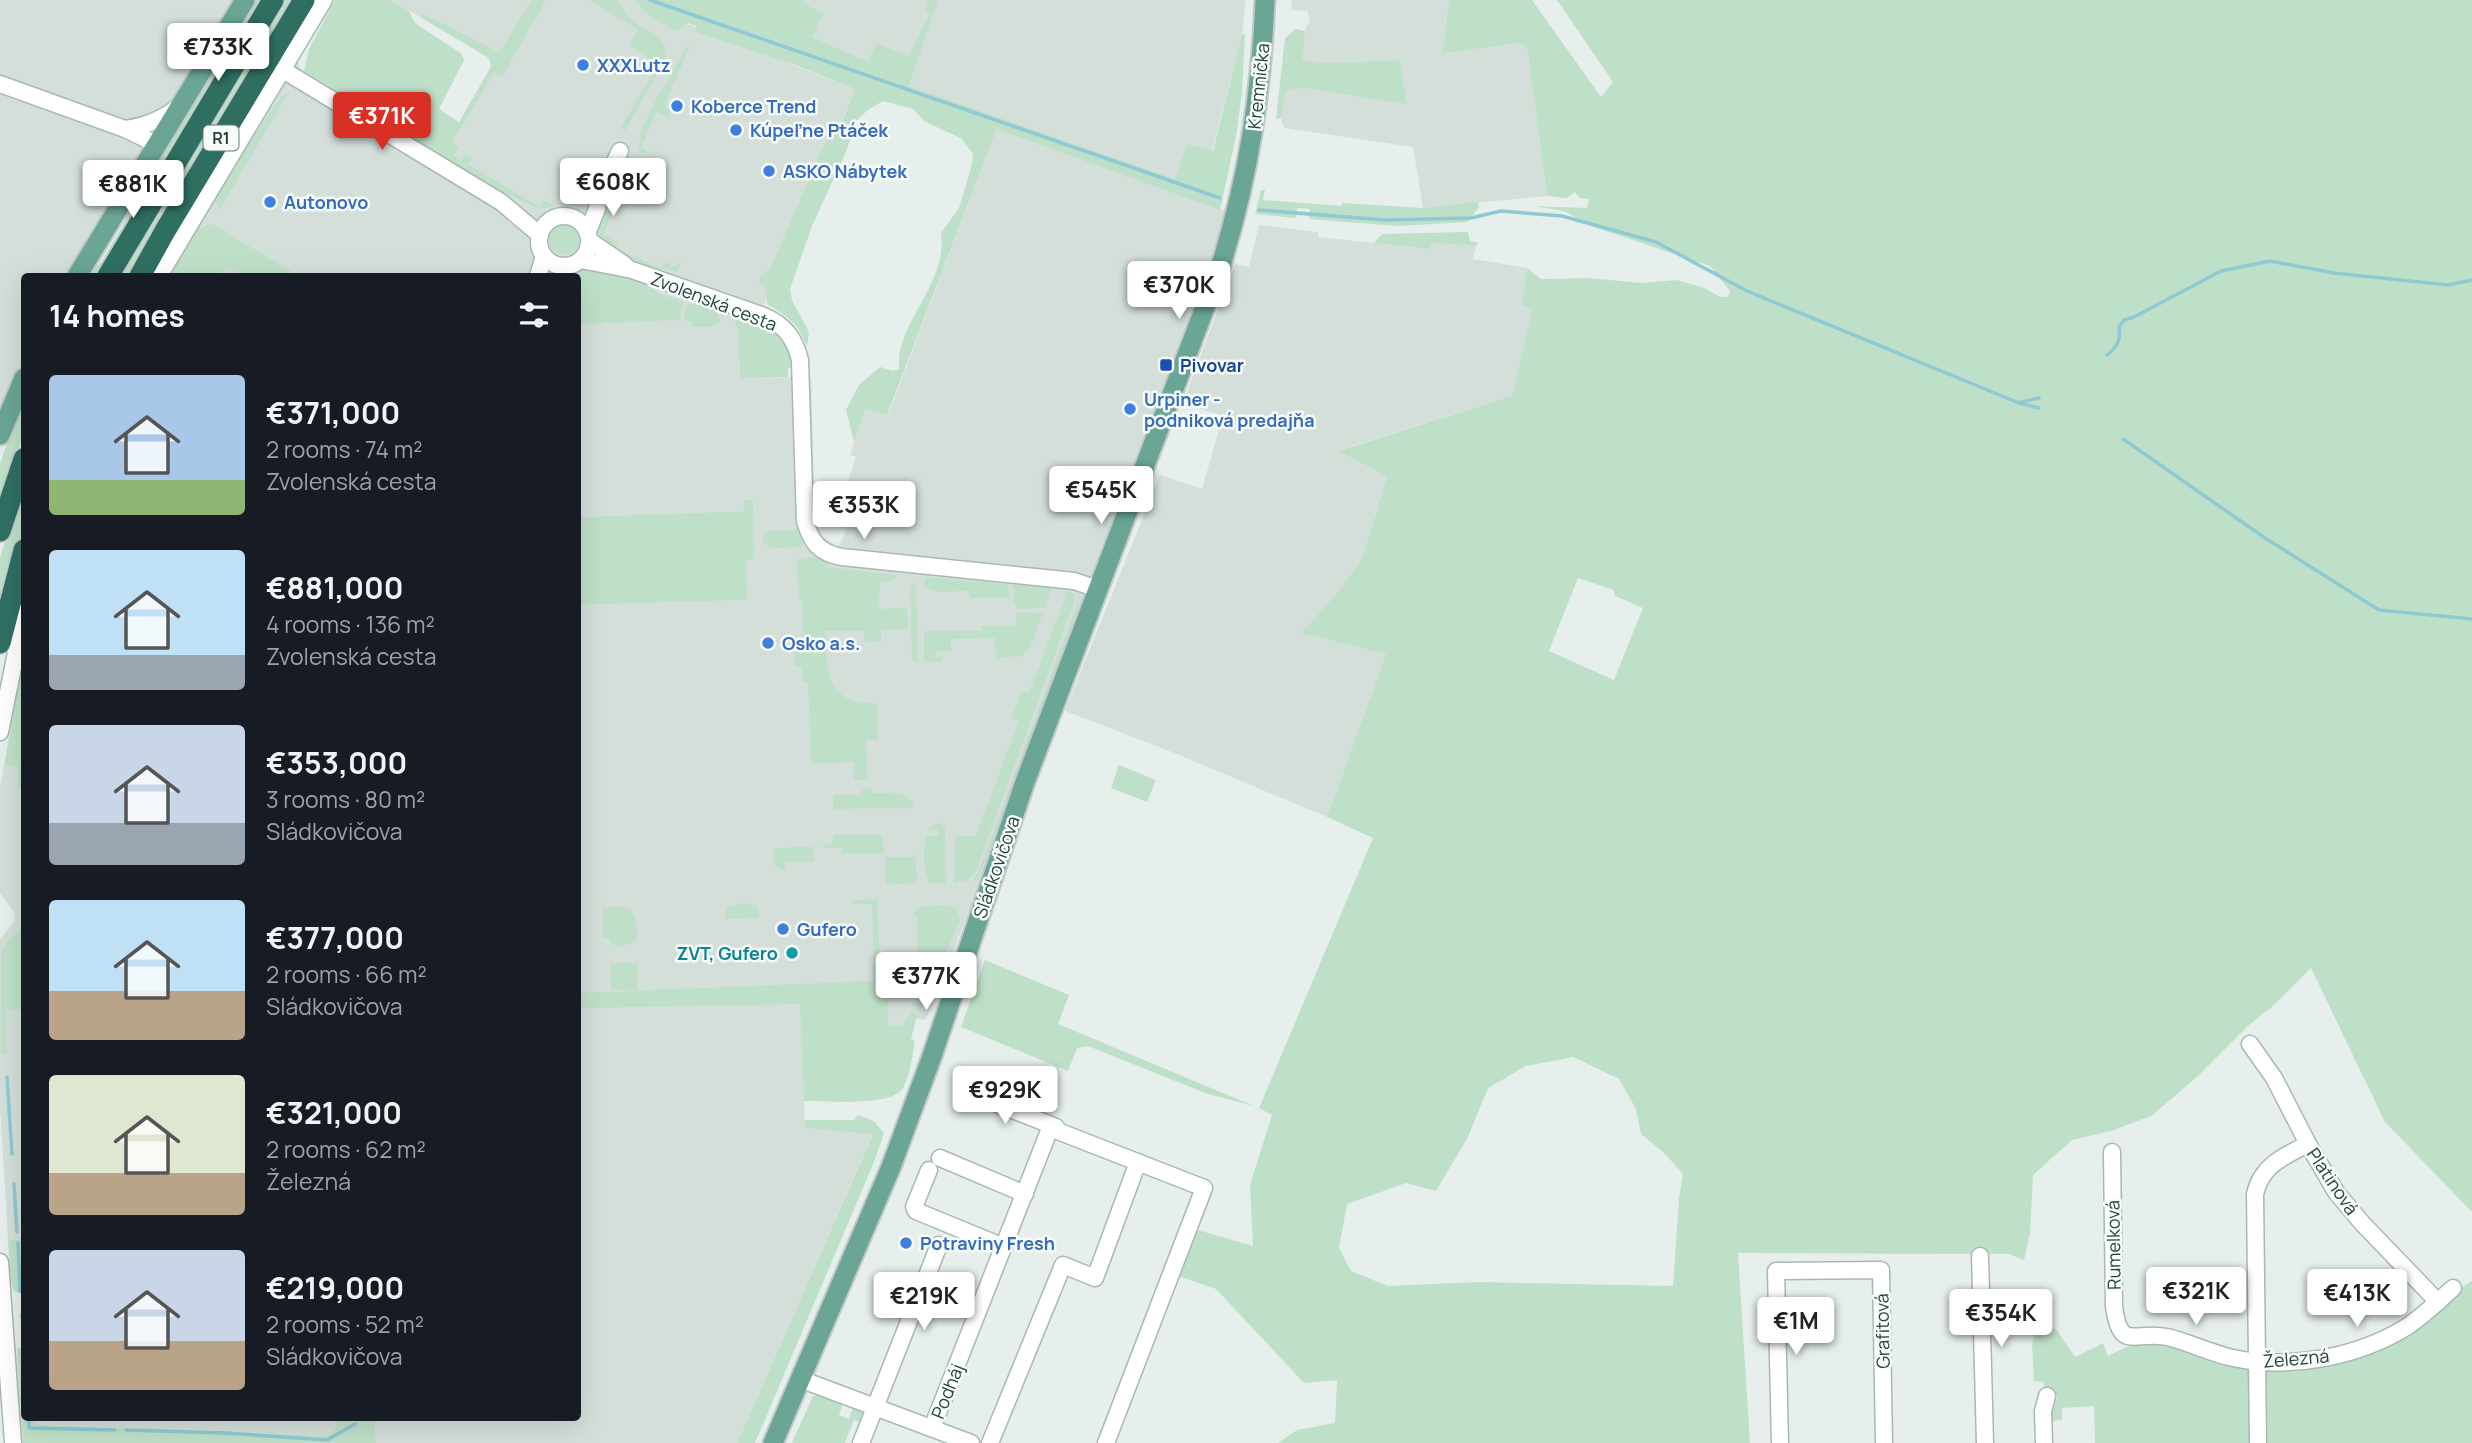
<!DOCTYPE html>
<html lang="en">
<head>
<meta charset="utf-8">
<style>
	:root { --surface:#171b24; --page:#242831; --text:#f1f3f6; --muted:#9ea1a6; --accent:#d93025 }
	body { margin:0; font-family:Manrope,sans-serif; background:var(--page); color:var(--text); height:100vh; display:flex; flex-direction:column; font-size:26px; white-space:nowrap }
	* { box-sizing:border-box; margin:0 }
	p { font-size:23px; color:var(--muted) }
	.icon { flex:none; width:38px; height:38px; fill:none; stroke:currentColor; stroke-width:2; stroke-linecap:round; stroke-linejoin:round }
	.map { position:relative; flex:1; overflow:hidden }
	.drawer { position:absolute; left:21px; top:273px; width:560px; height:1148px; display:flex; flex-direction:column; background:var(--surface); border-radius:7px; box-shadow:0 7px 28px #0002 }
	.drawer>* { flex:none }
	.price { position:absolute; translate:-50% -60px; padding:0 16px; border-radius:7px; background:#fff; color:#222; font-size:23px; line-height:46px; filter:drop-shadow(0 2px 4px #0008) }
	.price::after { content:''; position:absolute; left:50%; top:42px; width:21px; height:16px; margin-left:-10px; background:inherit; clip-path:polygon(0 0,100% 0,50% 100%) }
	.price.on { background:var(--accent); color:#fff }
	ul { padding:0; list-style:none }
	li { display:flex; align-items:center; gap:21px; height:175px; padding:0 28px }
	li span { display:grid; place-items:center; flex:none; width:196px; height:140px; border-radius:7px; color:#555 }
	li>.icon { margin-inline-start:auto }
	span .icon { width:84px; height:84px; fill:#fffc; stroke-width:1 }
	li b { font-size:30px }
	h2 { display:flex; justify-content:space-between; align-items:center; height:84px; padding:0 28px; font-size:30px }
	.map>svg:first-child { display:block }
	.built { fill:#d4dfda }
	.green { fill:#bfe0c8; fill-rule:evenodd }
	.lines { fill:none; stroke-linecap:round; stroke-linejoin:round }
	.stream { stroke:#8ec9d4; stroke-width:3.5 }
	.minor-casing { stroke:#a8b8b2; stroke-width:19 }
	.major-casing { stroke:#c2cac8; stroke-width:23 }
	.highway-casing { stroke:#c2cac8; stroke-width:24 }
	.minor { stroke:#fff; stroke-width:16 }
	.major { stroke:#6aa596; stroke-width:19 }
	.highway { stroke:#2f6f62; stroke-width:21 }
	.shop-dot { fill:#3f7fe0; stroke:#f7fbf9; stroke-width:2.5 }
	.transit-dot { fill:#1a4fb4; stroke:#f7fbf9; stroke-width:2.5 }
	.culture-dot { fill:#0f9aa8; stroke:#f7fbf9; stroke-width:2.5 }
	.labels { text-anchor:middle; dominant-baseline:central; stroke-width:5; stroke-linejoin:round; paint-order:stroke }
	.shield { fill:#f7fbf9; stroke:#637a73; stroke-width:2 }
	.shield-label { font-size:16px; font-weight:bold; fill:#24423a }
	.shop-label { font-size:18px; font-weight:bold; fill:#366cbe; stroke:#f7fbf9; text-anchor:start }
	.street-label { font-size:18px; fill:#24423a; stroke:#f7fbf9 }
	.transit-label { font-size:18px; font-weight:bold; fill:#164399; stroke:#f7fbf9; text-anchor:start }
	.culture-label { font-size:18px; font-weight:bold; fill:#0d838f; stroke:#f7fbf9; text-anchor:end }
</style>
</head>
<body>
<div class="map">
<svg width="2472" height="1443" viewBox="0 0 2472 1443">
	<rect width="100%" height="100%" fill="#e6efeb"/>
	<g class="built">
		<polygon points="0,0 241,0 77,276 24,276 24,385 0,438"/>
		<polygon points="391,0 634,0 639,5 855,89 758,320 741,317 738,327 740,378 811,377 815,519 823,536 838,547 847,530 834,524 856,457 850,455 865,409 888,415 997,129 1226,211 1214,251 1069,634 973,901 926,1020 910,1018 904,1029 886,1029 801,1004 805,1127 873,1133 737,1443 376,1443 375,1418 578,1418 578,605 747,600 744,511 578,517 578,276 202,276 197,228 298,60 299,68 441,155 494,61"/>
		<polygon points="678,0 1246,0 1242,35 1212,151 1175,179 908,86"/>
		<polygon points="1292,0 1449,0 1442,54 1518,43 1527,47 1547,196 1423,208 1413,147 1284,128 1281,118 1285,91 1305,88 1407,103 1400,60 1327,63 1301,60 1305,31 1310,19 1307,11 1291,10"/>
		<polygon points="1259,225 1318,232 1318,237 1429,249 1431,243 1476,246 1473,259 1527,268 1521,306 1534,308 1512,396 1339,450 1387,475 1363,556 1338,592 1386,654 1327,817 1172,752 1065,711 1160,475 1202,489 1223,416 1183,403 1235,264 1249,267"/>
		<polygon points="4,765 18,767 17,787 24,787 24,1239 8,1240 0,1107 0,939 15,921 14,912 0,893 0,788"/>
		<polygon points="36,1418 336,1418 336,1428 329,1436 36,1425"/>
	</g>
	<g class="green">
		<polygon points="254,0 260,0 254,14 98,276 88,276 102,261 122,227 136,194"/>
		<polygon points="282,0 294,0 132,276 116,276"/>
		<polygon points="335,0 391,0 409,11 415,23 462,54 464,60 439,109 459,122 491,67 489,58 422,18 419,13 447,25 499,53 532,0 546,0 502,77 494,73 452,142 459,147 454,155 460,160 465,153 472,158 468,164 540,207 544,201 555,206 542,209 535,207 499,190 304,71 309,49"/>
		<path d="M590,0H617C621,6 625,14 630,19C646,33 668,33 665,59L625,131L620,128L659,64L629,46L638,30Z"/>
		<path d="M634,0H803L807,5L823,14L812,37L868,62L877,43L909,57L929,14L925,11L929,0H938L909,86L1175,179L1187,144L1213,151L1242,35L1245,34L1242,92L1236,136L1220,210L997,129L887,415L865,409L854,442L846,410L859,385L880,367L893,371L899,369C899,361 899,354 901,347C912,308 947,275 941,233L959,208L971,168L973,154L962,139L924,121L913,109L883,101L868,110L857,120L846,152L812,226L790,289L792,300L809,332L807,346C797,322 789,318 767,304L766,289L759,281L762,275L770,269L831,129V121L841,124L855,89L798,66L696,32V26L688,23L677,32L646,13Z"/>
		<path d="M1449,0H1532L1601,97L1613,82L1557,0H2472V1212L2385,1122L2311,968L2274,1005L2249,1025L2198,1076L2151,1116L2111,1131L2072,1140L2033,1175L2030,1233L2024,1260L2009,1254L1738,1253L1750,1443H1278L1297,1430L1335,1423L1337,1380L1304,1383L1216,1289L1175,1275L1191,1228L1253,1246L1250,1185L1272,1115L1259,1108L1373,838L1327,817L1386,654L1302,633L1338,592L1363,556L1387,476L1338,451L1512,396L1533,308L1521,306L1527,268L1541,279L1588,278L1642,283L1676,280L1702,287L1721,297H1728L1730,291L1710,266L1588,225L1564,211L1532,206L1587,208L1589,199L1580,198L1575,192L1567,198L1547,196L1527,47L1518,43L1442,54ZM1578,578L1614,590L1615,596L1643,608L1614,680L1549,651ZM1573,1057L1619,1079L1636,1109L1641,1134L1665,1154L1683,1174L1679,1199L1673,1286L1479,1282L1388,1286L1351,1271L1339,1248L1347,1204L1406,1183L1436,1191L1468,1137L1488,1088L1526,1066Z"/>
		<polygon points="1296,29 1305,31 1302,60 1327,63 1400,60 1407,104 1305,88 1286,91 1281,118 1276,119 1285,38"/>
		<polygon points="687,46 690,46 664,107 671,110 668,117 656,112 641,147 647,151 644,154 640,153 639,146 642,139 639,137 653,105"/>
		<polygon points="289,92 219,211 215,199 244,150 281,97"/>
		<path d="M626,173L629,174L603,235L618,242L615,248L661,268L664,262L675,266L681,262L677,272C669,268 660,270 651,267C639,263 600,245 598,231C597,218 618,183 626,173Z"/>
		<polygon points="1261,190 1265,190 1263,200 1342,206 1342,203 1423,208 1478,202 1479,207 1468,222 1397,226 1309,219 1310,209 1297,208 1296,218 1255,214"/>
		<polygon points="212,224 299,276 248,276 225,267 221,276 170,276 197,228"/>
		<circle cx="564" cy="240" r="15"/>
		<polygon points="1468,232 1470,241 1478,243 1476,246 1431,243 1430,249 1374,243 1382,234"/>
		<polygon points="588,269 600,270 643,283 660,294 684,302 680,311 681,320 578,324 578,276 563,276"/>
		<polygon points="688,304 715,308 720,321 712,327 692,327 692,321 685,321 684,312"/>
		<polygon points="741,314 777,331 789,345 794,367 788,368 788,377 740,378 738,327 735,326 737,318 741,317"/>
		<polygon points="24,394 24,432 0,502 0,464 8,441 6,439"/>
		<polygon points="24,481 24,528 0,613 0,558"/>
		<polygon points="744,500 753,500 754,559 746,560 747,600 578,605 578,517 744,511"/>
		<polygon points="796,523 800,523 804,542 801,547 771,548 764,544 763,537 766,531 796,530"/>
		<path d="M811,557L829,561L828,567L897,575L890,581L880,583L878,609L907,608L908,629L881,630V641L865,642L864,631H825C827,672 827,706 878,703V740H866L867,780H854V762L811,763L808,682H803L802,666H795V651L804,650L802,599H799L797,560Z"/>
		<polygon points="926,577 1008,584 1009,597 971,598 968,591 937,592 923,586"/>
		<polygon points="914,582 916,587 918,661 912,661 910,586"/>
		<polygon points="1013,584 1051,588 1045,608 1017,609 1017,605 1014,604"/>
		<polygon points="1069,590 1074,595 1074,602 976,871 968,880 954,883 955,836 976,836 1019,720 1011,720 1021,691 1029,693 1066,595 1063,593"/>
		<polygon points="1079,599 1078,608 982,869 976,880 970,885 979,871"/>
		<polygon points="1017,613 1043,613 1030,648 1022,656 996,658 995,638 951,639 951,651 936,651 936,657 942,657 942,662 924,662 924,631 982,631 982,626 1016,626"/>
		<polygon points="24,657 24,787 17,787 18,767 4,765"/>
		<polygon points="1119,765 1156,780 1147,802 1111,788"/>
		<path d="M865,787H870L873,793C889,793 910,789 914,808L833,809V795H859Z"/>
		<path d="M940,823L945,827L946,883H930C922,872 923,849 926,836H938V830H928L932,825Z"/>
		<polygon points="833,835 883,835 884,853 843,854 842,848 823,848 823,844 833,843"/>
		<polygon points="797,847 814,847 814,862 785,862 785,870 779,869 774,863 774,849"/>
		<polygon points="915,851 917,883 885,885 885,857 915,857"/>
		<path d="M877,899L881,983L888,1000V1026H902L912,1010L917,1016L911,1039L915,1041C912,1056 911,1074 903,1088C893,1107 825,1101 804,1101L800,1004L578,1008V993L874,981L872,904H850L854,900Z"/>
		<polygon points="744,903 758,908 758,918 726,919 724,917 728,906"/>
		<path d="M946,905L956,908L960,920L934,980L926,1006L922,1005L920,1013L912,1003H918L917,917L912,915C920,904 933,906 946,905Z"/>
		<path d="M603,907C634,906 636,908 637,940L620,947L610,943L609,938H603Z"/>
		<polygon points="24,928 24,1009 6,1010 7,1053 15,1054 1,1054 1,953 9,939"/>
		<polygon points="985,960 1069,995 1058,1024 1254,1106 1205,1093 1088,1046 1077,1048 1068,1071 961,1027"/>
		<polygon points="637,963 637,990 611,990 611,963"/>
		<polygon points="858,1115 874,1121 884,1133 874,1162 755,1443 737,1443 873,1134 805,1128 804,1120 854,1120"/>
		<polygon points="24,1239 24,1295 14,1291 11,1283 8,1240"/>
		<polygon points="2472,1281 2472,1443 2266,1443 2264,1370 2348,1358"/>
		<path d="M2036,1328L2056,1329L2075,1357L2103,1343L2108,1356C2121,1350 2134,1342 2149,1341C2174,1339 2219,1358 2244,1366L2251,1373L2253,1443H2095L2094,1406L2062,1408V1420L2052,1421L2053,1405L2058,1397L2044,1388V1382L2034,1381L2032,1345Z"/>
		<polygon points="17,1348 24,1348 24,1418 36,1418 36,1425 328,1436 336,1428 336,1418 375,1418 376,1443 23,1443"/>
		<polygon points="820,1395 843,1403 839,1415 849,1419 853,1407 865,1412 867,1416 863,1423 854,1420 845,1443 792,1443 813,1396"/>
	</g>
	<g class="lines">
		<g class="stream">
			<polyline points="650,0 1220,198"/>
			<polyline points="1259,210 1385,220 1471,218 1501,211 1562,216 1656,242 1747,291 2019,403 2039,408"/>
			<path d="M2107,355C2117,347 2121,340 2119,327L2124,320L2134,317L2221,271L2270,261L2334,273L2448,285L2472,280"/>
			<polyline points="2021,402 2039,398"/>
			<polyline points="2123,439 2265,538 2379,610 2472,619"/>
			<polyline points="7,1077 12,1154"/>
			<polyline points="14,1184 17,1232"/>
			<polyline points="18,1243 20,1291"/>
			<polyline points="22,1315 24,1340"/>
			<polyline points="24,1350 24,1354"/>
			<polyline points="29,1418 29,1428 115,1430"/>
			<polyline points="126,1430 226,1433 327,1440 355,1424"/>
		</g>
		<g class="minor-casing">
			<g id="minor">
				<polyline points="283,70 501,202 540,235"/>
				<polyline points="0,84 125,129 156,144"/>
				<path d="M125,129C146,126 160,120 177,108"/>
				<circle cx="564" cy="241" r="25"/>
				<polyline points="588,231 597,209 600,193 620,151"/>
				<polyline points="590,241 625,265"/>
				<path d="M581,260L632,270L764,316C785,325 795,339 800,360L805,521C811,542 819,553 842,557L1074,581L1098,589"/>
				<polyline points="159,276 324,0"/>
				<polyline points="538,276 544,256"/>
				<polyline points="0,732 24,613"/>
				<polyline points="2250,1044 2274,1078 2308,1144 2336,1192 2362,1223 2438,1302"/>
				<polyline points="967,1092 1056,1127"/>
				<path d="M2112,1152L2114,1306C2120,1353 2135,1330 2167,1337C2189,1342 2210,1353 2233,1358C2290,1370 2359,1357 2408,1326C2424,1315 2439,1301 2453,1288"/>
				<polyline points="940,1158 1025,1194"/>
				<polyline points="929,1170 914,1207 916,1211 1004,1247"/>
				<polyline points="1980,1256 1985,1443"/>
				<polyline points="0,1262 13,1443"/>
				<polyline points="800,1379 971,1443"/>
				<polyline points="932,1428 1049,1131 1055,1130 1204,1188 1106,1443"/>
				<polyline points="861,1443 939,1245"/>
				<polyline points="990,1443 1063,1265 1095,1278 1138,1162"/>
				<polyline points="1780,1443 1776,1271 1881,1270 1884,1443"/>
				<polyline points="2044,1443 2043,1411 2047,1396"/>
				<path d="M2258,1443L2255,1194C2261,1166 2284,1156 2308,1144"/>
			</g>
		</g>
		<g class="major-casing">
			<g id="major">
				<polyline points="77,276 245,0"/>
				<polyline points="0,435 24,378"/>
				<path d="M773,1443L891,1167L931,1059L1025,782L1221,265C1249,175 1261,94 1265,0"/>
			</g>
		</g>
		<g class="highway-casing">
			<g id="highway">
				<polyline points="108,276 273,0"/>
				<polyline points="140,276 165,231 304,0"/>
				<polyline points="0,531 24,459"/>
				<polyline points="0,643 24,550"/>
			</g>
		</g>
		<use href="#minor" class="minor"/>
		<use href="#major" class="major"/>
		<use href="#highway" class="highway"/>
	</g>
	<g class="shop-dot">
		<circle cx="583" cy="65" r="7"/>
		<circle cx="677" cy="106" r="7"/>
		<circle cx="736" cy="130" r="7"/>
		<circle cx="769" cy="171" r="7"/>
		<circle cx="270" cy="202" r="7"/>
		<circle cx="1130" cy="409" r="7"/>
		<circle cx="768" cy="643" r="7"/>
		<circle cx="783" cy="929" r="7"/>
		<circle cx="906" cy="1243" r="7"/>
	</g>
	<rect class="transit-dot" x="1159" y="358" width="14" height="14" rx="3.5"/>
	<circle class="culture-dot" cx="792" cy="953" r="7"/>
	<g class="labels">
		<rect class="shield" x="203.5" y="125.5" width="35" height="25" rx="5"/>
		<g class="shield-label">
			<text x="221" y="138">R1</text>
		</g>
		<g class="shop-label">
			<text x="597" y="65">XXXLutz</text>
			<text x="691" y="106">Koberce Trend</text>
			<text x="750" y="130">Kúpeľne Ptáček</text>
			<text x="783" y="171">ASKO Nábytek</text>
			<text x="284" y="202">Autonovo</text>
			<text x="1144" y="399">Urpiner -<tspan x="1144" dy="21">podniková predajňa</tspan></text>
			<text x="782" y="643">Osko a.s.</text>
			<text x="797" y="929">Gufero</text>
			<text x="920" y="1243">Potraviny Fresh</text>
		</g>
		<g class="street-label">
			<text transform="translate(1258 86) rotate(-84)">Kremnička</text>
			<text transform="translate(714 301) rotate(21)">Zvolenská cesta</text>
			<text transform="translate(996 867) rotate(-71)">Sládkovičova</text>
			<text transform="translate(2333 1181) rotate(56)">Platinová</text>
			<text transform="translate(2113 1245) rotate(-91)">Rumelková</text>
			<text transform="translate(1882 1331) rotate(-91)">Grafitová</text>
			<text transform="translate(2296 1358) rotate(-5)">Železná</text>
			<text transform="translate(947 1391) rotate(-68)">Podháj</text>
		</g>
		<g class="transit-label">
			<text x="1180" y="365">Pivovar</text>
		</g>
		<g class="culture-label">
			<text x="778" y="953">ZVT, Gufero</text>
		</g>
	</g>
</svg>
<b class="price" style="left:218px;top:83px">€733K</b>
<b class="price on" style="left:382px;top:152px">€371K</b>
<b class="price" style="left:613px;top:218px">€608K</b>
<b class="price" style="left:133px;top:220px">€881K</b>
<b class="price" style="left:1179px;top:321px">€370K</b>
<b class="price" style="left:1101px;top:526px">€545K</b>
<b class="price" style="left:864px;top:541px">€353K</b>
<b class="price" style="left:926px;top:1012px">€377K</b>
<b class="price" style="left:1005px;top:1126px">€929K</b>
<b class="price" style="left:2196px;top:1327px">€321K</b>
<b class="price" style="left:2357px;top:1329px">€413K</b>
<b class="price" style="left:924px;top:1332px">€219K</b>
<b class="price" style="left:2001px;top:1349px">€354K</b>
<b class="price" style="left:1796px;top:1357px">€1M</b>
<section class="drawer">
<h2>14 homes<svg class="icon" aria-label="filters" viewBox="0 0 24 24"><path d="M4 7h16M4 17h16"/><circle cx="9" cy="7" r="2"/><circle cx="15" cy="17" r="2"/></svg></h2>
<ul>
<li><span style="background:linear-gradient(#a9c7e8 75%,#8fb573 0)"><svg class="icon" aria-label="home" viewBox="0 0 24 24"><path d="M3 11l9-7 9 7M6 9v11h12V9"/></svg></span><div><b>€371,000</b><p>2 rooms · 74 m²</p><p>Zvolenská cesta</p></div></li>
<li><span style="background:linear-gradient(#bfe0f5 75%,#9aa5b1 0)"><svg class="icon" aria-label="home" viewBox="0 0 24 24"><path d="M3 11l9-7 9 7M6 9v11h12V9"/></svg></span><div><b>€881,000</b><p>4 rooms · 136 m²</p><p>Zvolenská cesta</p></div></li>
<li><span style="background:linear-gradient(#c9d6e8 70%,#9aa5b1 0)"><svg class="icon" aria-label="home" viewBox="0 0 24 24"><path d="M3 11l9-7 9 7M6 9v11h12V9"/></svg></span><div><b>€353,000</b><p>3 rooms · 80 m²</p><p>Sládkovičova</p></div></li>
<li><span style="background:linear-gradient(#bfe0f5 65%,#b9a48a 0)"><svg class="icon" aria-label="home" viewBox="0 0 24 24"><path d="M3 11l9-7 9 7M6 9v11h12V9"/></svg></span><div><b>€377,000</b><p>2 rooms · 66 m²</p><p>Sládkovičova</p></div></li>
<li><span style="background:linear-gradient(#dfe7d0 70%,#b9a48a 0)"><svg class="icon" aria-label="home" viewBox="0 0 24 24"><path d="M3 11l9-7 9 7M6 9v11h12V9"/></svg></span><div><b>€321,000</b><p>2 rooms · 62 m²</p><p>Železná</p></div></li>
<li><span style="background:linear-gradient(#c9d6e8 65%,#b9a48a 0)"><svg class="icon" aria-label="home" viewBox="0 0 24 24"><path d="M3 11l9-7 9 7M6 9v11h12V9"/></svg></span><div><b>€219,000</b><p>2 rooms · 52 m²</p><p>Sládkovičova</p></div></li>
</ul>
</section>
</div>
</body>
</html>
